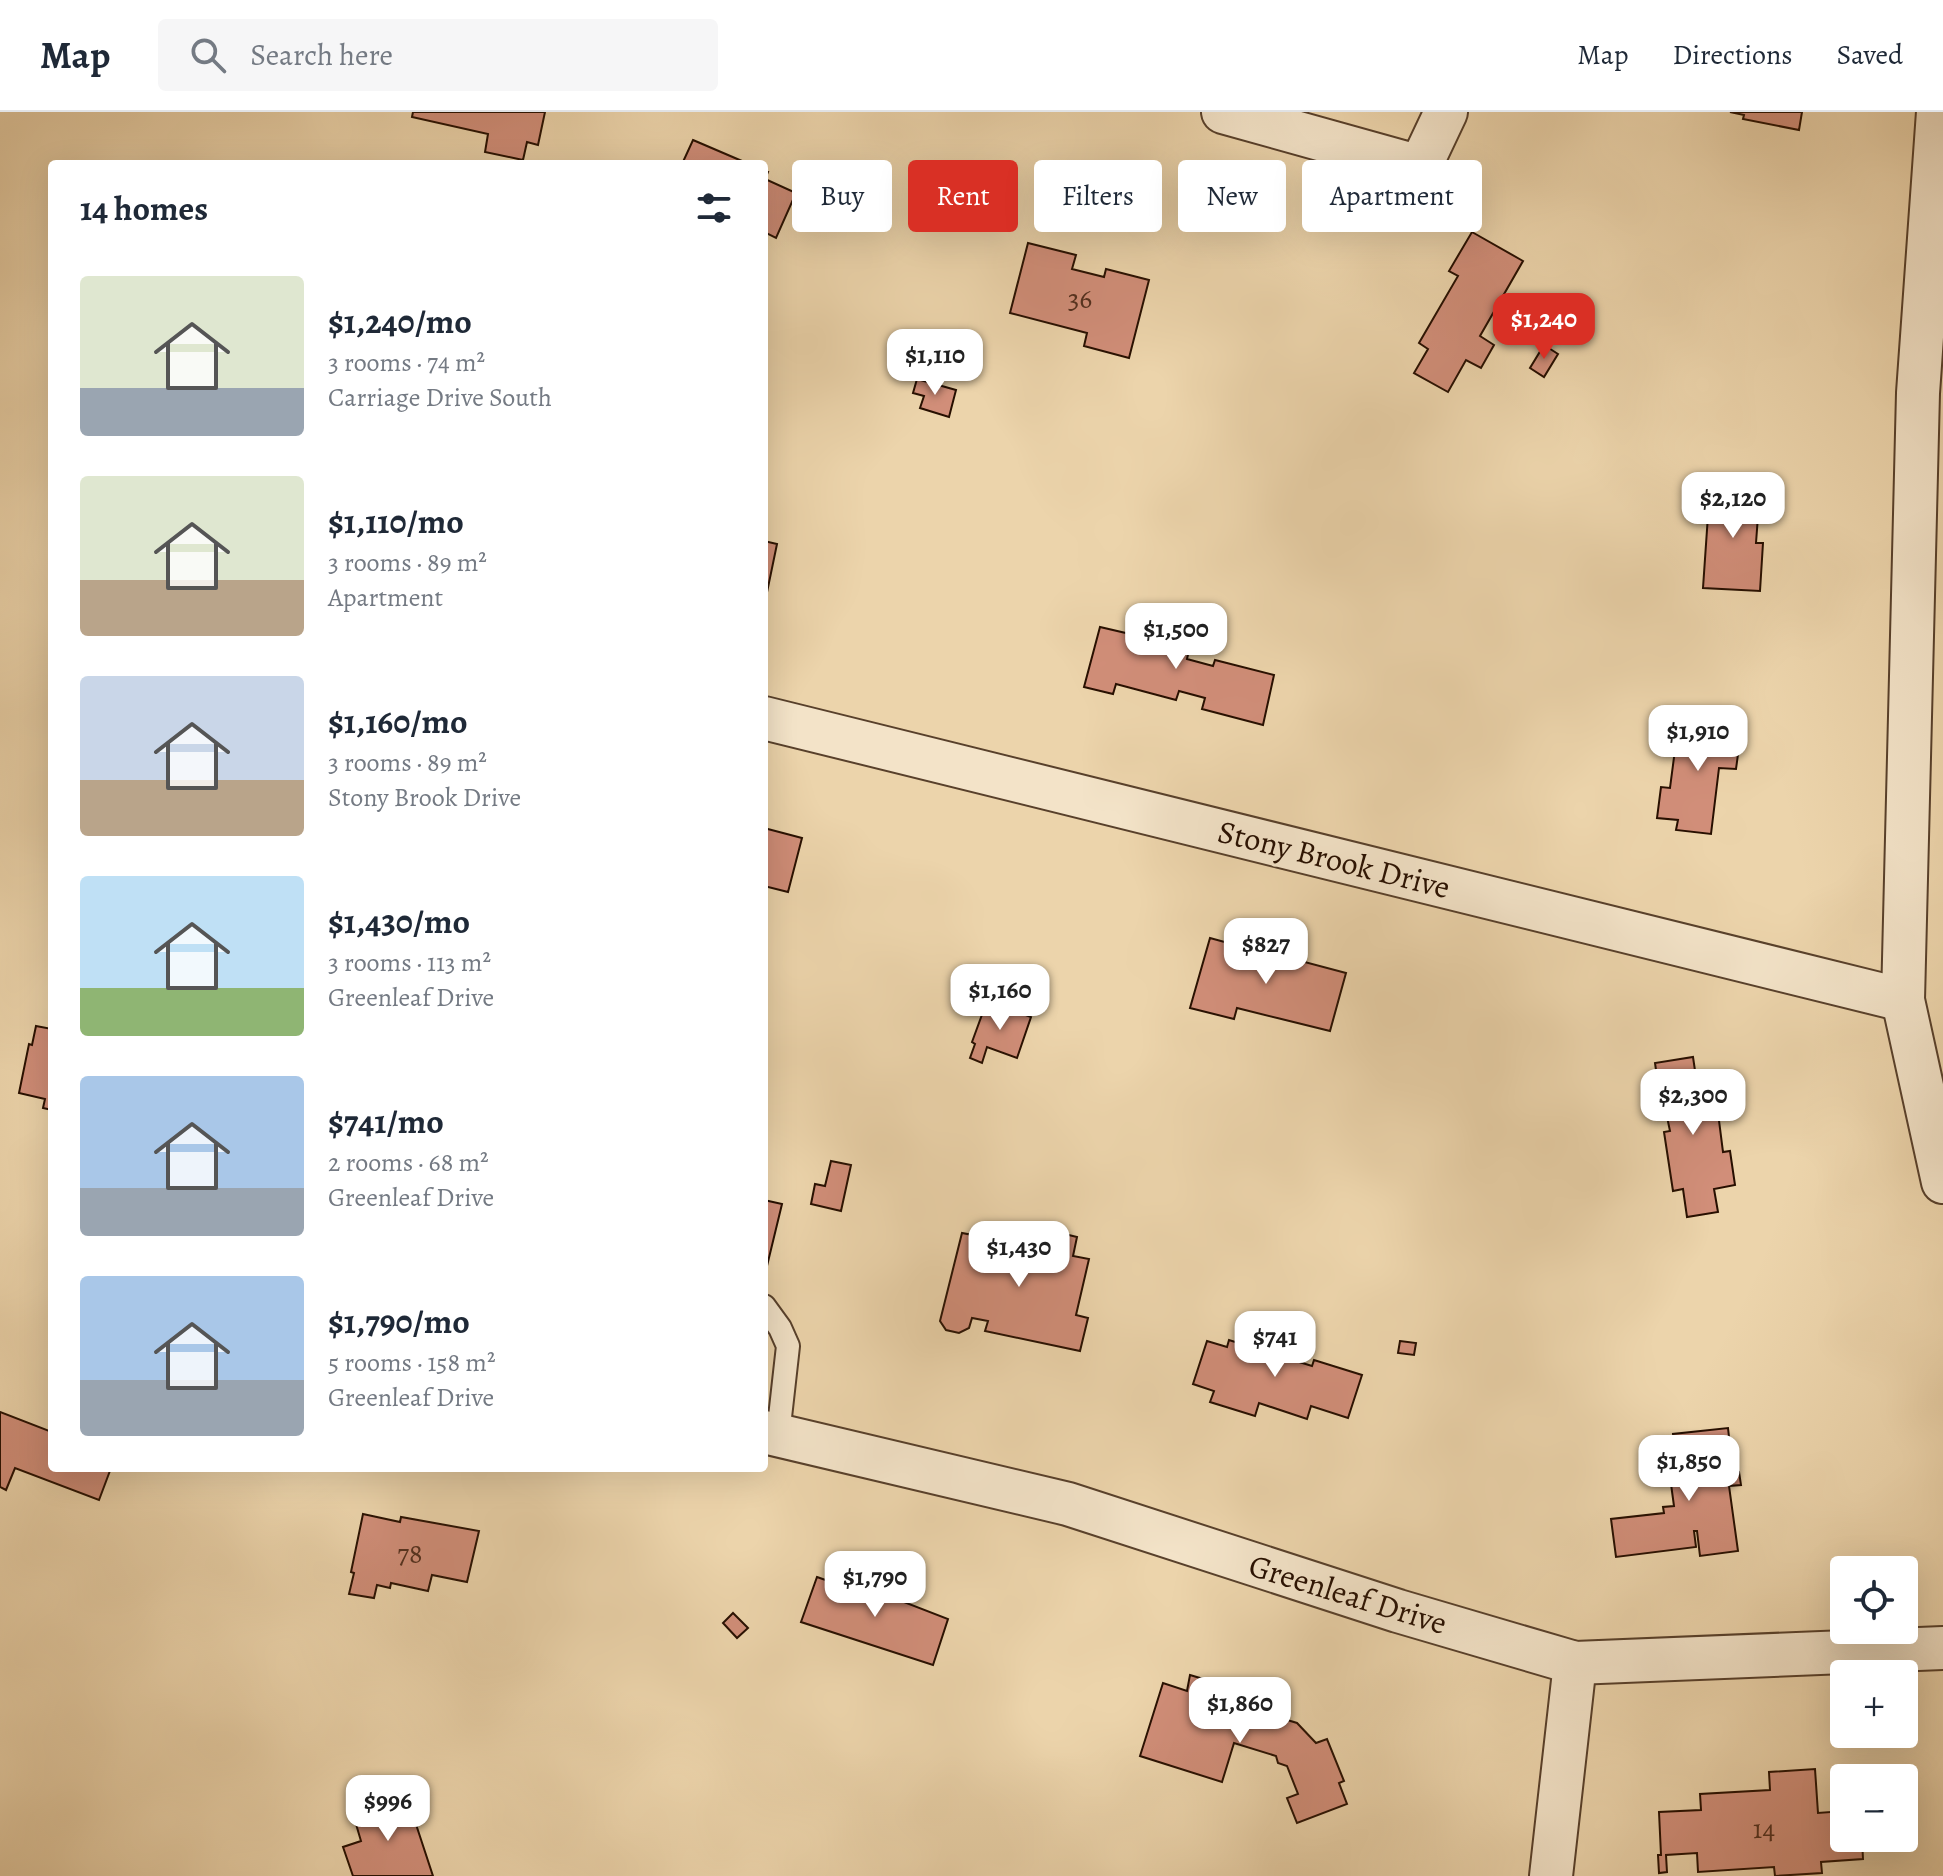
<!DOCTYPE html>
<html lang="en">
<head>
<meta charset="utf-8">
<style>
	:root { --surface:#fff; --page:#f6f6f7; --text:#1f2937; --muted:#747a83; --line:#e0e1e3; --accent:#d93025 }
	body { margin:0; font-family:Alegreya,serif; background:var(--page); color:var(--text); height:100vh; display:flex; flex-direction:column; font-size:30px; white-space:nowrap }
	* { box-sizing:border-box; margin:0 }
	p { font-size:26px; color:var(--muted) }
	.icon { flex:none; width:44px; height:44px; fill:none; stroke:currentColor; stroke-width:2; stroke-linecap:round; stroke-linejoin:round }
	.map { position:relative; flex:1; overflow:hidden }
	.drawer { position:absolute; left:48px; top:48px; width:720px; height:1312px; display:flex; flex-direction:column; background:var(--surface); border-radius:8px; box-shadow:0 8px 32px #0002 }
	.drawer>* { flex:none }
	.top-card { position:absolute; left:792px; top:48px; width:760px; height:72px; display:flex; gap:16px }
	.tools { position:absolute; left:1830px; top:1444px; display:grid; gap:16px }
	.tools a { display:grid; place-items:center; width:88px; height:88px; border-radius:8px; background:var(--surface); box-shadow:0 8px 32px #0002; font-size:40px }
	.price { position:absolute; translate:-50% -68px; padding:0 18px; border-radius:16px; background:#fff; color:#222; font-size:26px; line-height:52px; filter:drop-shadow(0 2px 4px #0008) }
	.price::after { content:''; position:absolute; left:50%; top:48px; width:24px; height:18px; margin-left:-12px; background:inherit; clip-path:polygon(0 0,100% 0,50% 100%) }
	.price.selected { background:var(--accent); color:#fff }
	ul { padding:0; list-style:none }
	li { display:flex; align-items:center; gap:24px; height:200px; padding:0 32px }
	li span { display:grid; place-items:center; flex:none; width:224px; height:160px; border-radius:8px; color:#555 }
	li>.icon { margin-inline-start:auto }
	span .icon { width:96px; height:96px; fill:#fffc; stroke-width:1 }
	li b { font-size:34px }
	h2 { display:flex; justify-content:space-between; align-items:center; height:96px; padding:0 32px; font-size:34px }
	.pill { padding:0 28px; border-radius:8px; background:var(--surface); box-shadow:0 8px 32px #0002; font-size:28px; line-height:72px }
	.pill.selected { background:var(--accent); color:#fff }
	header { display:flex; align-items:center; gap:48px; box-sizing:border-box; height:112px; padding:0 40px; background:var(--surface); border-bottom:2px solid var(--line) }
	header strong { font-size:38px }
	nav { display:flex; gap:44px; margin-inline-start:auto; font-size:28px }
	.search { width:560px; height:72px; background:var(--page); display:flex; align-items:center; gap:20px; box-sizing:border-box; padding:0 28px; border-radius:8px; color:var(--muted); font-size:30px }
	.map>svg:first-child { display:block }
	.building { fill:#d18e79; stroke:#270f00; stroke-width:2 }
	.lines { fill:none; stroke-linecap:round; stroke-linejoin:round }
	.lane-casing { stroke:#58402b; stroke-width:26 }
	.street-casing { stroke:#58402b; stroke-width:46 }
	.lane { stroke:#f3e3c8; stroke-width:22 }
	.street { stroke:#f3e3c8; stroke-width:42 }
	.labels { text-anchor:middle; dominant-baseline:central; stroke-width:6; stroke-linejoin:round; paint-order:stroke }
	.number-label { font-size:28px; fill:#522f1e }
	.street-label { font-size:32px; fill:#270f00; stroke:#f3e3c8 }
</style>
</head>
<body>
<header>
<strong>Map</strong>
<div class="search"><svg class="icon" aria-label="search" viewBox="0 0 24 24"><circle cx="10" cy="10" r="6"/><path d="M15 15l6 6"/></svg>Search here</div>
<nav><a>Map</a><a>Directions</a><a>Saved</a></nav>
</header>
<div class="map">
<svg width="1943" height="1764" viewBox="0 0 1943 1764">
	<rect width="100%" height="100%" fill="#ecd4ab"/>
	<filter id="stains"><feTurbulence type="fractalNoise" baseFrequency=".0025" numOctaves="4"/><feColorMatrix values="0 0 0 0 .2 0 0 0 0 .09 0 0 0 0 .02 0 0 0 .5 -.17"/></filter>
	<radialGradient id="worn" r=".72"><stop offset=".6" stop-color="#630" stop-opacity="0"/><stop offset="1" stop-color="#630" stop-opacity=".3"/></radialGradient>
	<g class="building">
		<polygon points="413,0 545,0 538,33 527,30 523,48 485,40 488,22 412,5"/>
		<polygon points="1730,0 1802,0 1799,18 1743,7 1744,3"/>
		<polygon points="693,28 749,52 682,52"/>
		<polygon points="764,59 768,60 765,67 796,81 776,126 764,120"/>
		<polygon points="1472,120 1523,149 1480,224 1494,233 1481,256 1466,248 1448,280 1414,261 1428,237 1419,231 1458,164 1449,159"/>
		<polygon points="1028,131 1076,143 1072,157 1104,165 1106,157 1149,168 1129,246 1084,234 1087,221 1010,201"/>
		<polygon points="1544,233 1558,242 1544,265 1530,256"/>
		<polygon points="917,267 956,278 949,305 920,296 924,284 913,281"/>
		<polygon points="1710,374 1760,377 1756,431 1763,431 1760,479 1703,476"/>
		<polygon points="764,429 777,432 765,490 764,490"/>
		<polygon points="1150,499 1183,507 1176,535 1189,538 1187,547 1213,554 1215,548 1274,563 1263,613 1202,597 1205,586 1179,579 1176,588 1116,572 1113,582 1084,575 1100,515 1143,525"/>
		<polygon points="1679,607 1742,613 1736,657 1719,656 1711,722 1676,718 1678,708 1657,706 1661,675 1670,676"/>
		<polygon points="764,716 802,726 788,780 764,774"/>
		<polygon points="1210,826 1301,851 1301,849 1346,861 1330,919 1237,896 1234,907 1190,896"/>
		<polygon points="987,889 1031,905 1017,946 987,935 982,951 970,946 975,932 972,930"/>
		<polygon points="36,914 52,917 52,998 43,996 45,987 19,981 29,932 32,933"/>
		<polygon points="1693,945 1698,979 1715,977 1723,1040 1730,1039 1735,1073 1714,1077 1718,1100 1687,1105 1683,1077 1673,1079 1664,1020 1670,1019 1663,986 1660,986 1655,951"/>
		<polygon points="831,1049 851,1053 841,1099 811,1092 815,1072 825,1074"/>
		<polygon points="764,1088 782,1092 767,1154 764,1153"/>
		<polygon points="1040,1116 1077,1125 1073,1144 1089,1147 1076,1203 1088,1206 1080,1239 985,1219 988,1209 972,1206 969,1216 959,1221 946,1218 940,1209 962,1121 983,1125 984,1122 1036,1134"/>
		<polygon points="1278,1218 1304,1226 1296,1249 1312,1254 1314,1248 1362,1263 1348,1306 1311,1294 1307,1307 1259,1291 1255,1304 1210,1290 1214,1279 1193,1272 1207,1229 1227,1235 1229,1228 1270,1241"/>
		<polygon points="1400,1229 1416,1231 1414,1243 1398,1241"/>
		<polygon points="0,1300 52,1320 50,1326 52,1327 52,1356 111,1356 99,1388 15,1356 6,1378 0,1375"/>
		<polygon points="1728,1316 1733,1361 1739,1360 1741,1373 1729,1374 1738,1439 1700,1444 1697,1419 1694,1419 1696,1435 1616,1445 1611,1407 1664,1401 1663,1395 1674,1394 1671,1372 1678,1371 1673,1322"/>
		<polygon points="363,1402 400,1410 401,1405 479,1419 467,1470 432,1463 428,1479 391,1471 390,1476 377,1473 374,1486 349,1482 354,1461 351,1460"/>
		<polygon points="817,1465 834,1471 836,1467 873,1480 876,1472 899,1480 896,1487 948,1507 933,1553 801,1510"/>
		<polygon points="733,1501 748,1516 737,1526 723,1511"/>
		<polygon points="1190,1563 1210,1569 1205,1583 1297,1611 1316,1631 1327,1627 1344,1669 1339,1671 1347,1692 1297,1711 1287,1686 1298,1682 1287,1654 1278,1651 1276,1644 1234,1631 1222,1670 1140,1644 1163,1571 1187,1579"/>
		<polygon points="1815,1657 1818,1701 1844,1699 1844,1726 1862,1726 1863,1747 1821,1750 1822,1761 1775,1764 1774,1755 1698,1760 1697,1741 1666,1743 1667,1760 1659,1761 1658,1743 1661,1743 1659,1700 1701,1698 1700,1682 1770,1678 1769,1660"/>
		<polygon points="407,1685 433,1764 353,1764 343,1735 361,1729 353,1702"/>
	</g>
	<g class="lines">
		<g class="lane-casing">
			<polyline id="lane" points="764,1194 780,1216 788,1234 778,1323"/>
		</g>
		<g class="street-casing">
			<g id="street">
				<polyline points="1223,0 1420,55 1446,0"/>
				<polyline points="1938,0 1918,281 1903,888 1943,1070"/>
				<polyline points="764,606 1903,888"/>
				<polyline points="764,1320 1068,1392 1398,1499 1575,1551 1943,1536"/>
				<polyline points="1551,1764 1575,1551"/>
			</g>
		</g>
		<use href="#lane" class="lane"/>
		<use href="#street" class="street"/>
	</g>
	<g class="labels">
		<g class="number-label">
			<text x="1080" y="187">36</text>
			<text x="410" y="1442">78</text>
			<text x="1764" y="1717">14</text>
		</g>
		<g class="street-label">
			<text transform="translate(1334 747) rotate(14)">Stony Brook Drive</text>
			<text transform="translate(1348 1482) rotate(17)">Greenleaf Drive</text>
		</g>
	</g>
	<rect width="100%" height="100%" filter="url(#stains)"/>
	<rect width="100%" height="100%" fill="url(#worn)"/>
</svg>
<div class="tools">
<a><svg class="icon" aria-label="locate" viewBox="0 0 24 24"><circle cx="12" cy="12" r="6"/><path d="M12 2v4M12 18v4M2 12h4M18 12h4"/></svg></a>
<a>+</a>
<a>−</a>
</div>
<b class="price selected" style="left:1544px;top:249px">$1,240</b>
<b class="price" style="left:935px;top:285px">$1,110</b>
<b class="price" style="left:1733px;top:428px">$2,120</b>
<b class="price" style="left:1176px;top:559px">$1,500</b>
<b class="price" style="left:1698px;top:661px">$1,910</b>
<b class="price" style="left:1266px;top:874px">$827</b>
<b class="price" style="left:1000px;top:920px">$1,160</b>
<b class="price" style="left:1693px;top:1025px">$2,300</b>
<b class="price" style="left:1019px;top:1177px">$1,430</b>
<b class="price" style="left:1275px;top:1267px">$741</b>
<b class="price" style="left:1689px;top:1391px">$1,850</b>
<b class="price" style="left:875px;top:1507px">$1,790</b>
<b class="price" style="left:1240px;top:1633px">$1,860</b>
<b class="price" style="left:388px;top:1731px">$996</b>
<div class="top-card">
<a class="pill">Buy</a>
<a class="pill selected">Rent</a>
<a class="pill">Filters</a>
<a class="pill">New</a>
<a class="pill">Apartment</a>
</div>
<section class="drawer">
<h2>14 homes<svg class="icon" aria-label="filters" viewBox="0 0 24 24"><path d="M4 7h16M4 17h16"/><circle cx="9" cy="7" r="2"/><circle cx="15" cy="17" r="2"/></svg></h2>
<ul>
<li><span style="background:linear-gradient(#dfe7d0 70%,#9aa5b1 0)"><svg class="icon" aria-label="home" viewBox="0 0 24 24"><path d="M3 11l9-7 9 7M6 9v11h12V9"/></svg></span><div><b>$1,240/mo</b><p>3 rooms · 74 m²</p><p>Carriage Drive South</p></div></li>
<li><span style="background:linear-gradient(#dfe7d0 65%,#b9a48a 0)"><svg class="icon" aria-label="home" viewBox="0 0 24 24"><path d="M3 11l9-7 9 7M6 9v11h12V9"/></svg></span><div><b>$1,110/mo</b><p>3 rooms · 89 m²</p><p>Apartment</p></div></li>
<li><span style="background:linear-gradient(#c9d6e8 65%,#b9a48a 0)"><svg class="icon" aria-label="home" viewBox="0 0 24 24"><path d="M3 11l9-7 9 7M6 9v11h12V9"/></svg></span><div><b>$1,160/mo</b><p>3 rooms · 89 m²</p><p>Stony Brook Drive</p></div></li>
<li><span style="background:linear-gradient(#bfe0f5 70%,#8fb573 0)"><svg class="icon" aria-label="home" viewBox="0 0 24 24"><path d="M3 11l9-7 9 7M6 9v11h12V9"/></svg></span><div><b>$1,430/mo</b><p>3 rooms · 113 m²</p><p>Greenleaf Drive</p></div></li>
<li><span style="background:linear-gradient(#a9c7e8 70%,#9aa5b1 0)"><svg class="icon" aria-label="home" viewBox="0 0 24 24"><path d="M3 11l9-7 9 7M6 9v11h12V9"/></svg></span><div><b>$741/mo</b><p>2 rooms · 68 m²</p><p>Greenleaf Drive</p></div></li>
<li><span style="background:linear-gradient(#a9c7e8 65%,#9aa5b1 0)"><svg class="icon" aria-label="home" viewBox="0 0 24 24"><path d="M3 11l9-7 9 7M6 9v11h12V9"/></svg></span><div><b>$1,790/mo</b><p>5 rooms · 158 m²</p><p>Greenleaf Drive</p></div></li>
</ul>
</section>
</div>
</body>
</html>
